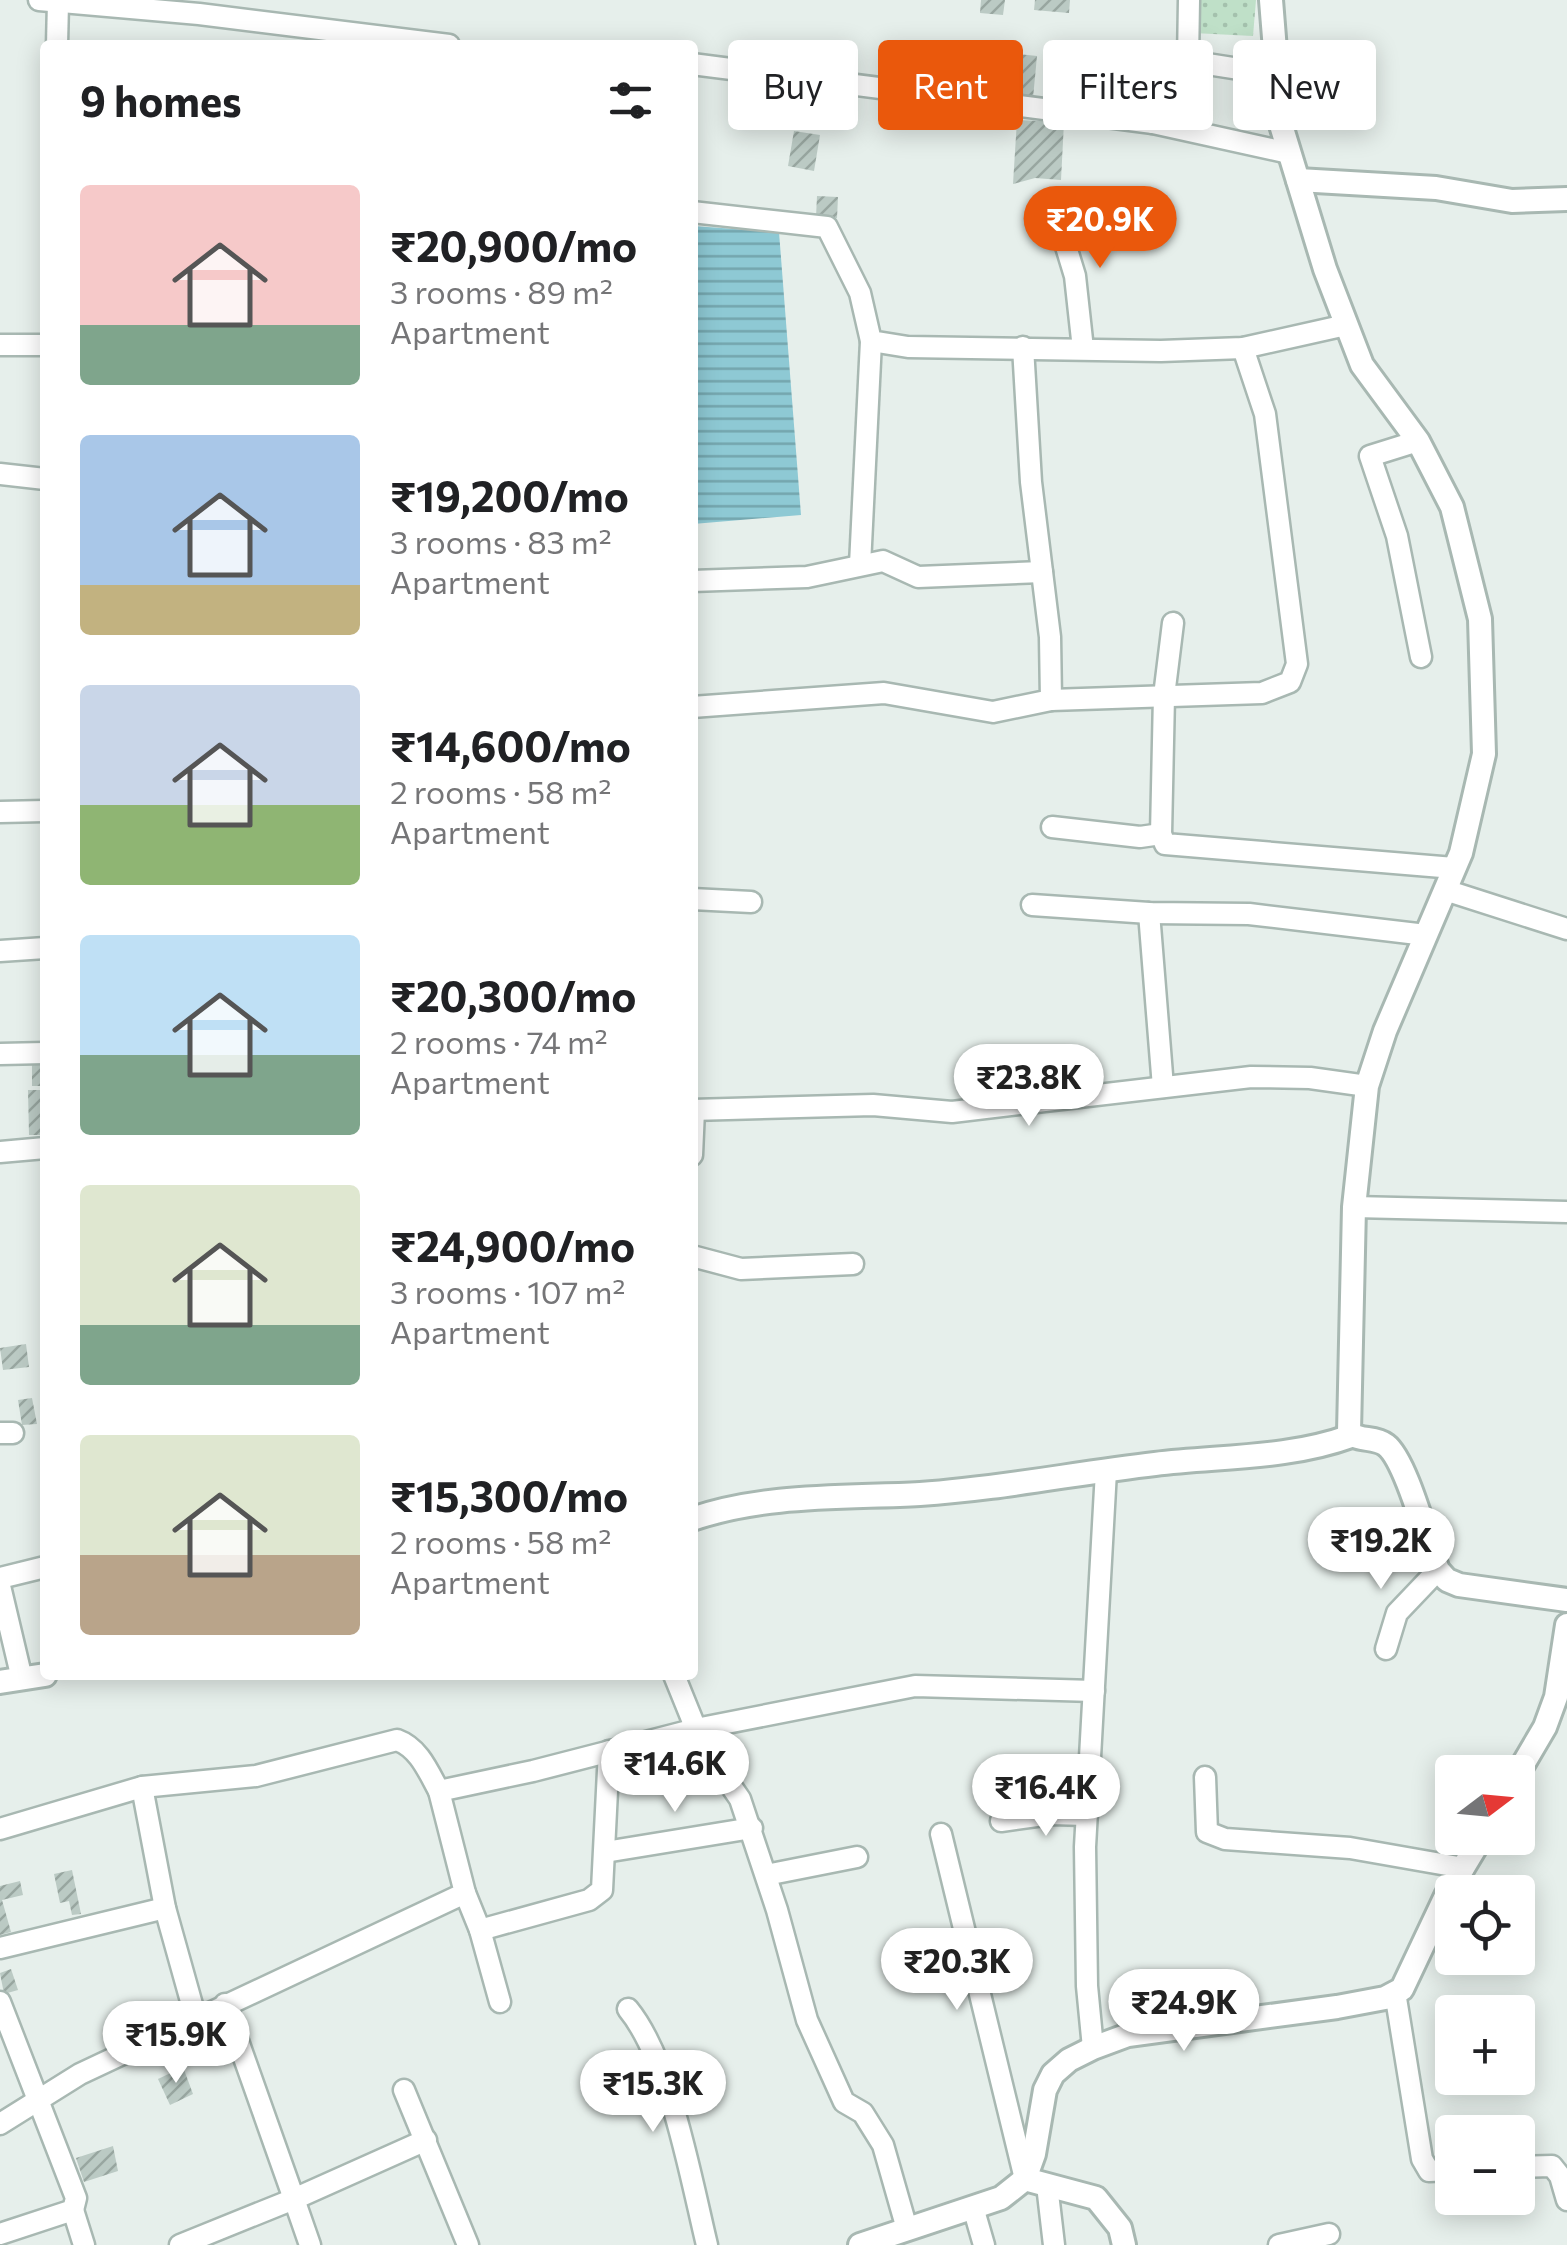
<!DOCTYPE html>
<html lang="en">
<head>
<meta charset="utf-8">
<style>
	:root { --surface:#fff; --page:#f6f6f6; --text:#202124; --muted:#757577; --accent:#ea580c }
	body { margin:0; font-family:Commissioner,sans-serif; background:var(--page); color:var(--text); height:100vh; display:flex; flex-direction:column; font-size:38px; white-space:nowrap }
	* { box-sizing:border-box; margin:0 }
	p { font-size:32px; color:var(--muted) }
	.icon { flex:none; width:55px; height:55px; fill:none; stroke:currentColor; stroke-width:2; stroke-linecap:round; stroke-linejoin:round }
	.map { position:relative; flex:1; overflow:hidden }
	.details { position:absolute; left:40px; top:40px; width:658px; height:1640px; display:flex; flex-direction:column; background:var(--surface); border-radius:10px; box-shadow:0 5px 25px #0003 }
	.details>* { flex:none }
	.banner { position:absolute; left:728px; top:40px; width:688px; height:90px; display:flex; gap:20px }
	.needle { width:65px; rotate:74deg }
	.buttons { position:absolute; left:1435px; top:1755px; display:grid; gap:20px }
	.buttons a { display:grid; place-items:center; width:100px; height:100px; border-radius:10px; background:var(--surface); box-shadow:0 5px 25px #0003; font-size:50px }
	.price { position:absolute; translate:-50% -85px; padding:0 22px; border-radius:35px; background:#fff; color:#222; font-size:32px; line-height:65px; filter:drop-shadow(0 2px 5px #0008) }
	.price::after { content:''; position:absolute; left:50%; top:60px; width:30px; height:22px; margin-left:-15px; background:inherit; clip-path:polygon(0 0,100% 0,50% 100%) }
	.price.current { background:var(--accent); color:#fff }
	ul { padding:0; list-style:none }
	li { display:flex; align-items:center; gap:30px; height:250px; padding:0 40px }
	li span { display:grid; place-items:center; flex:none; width:280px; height:200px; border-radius:10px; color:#555 }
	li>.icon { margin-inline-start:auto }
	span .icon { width:120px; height:120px; fill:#fffc; stroke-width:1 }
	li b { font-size:42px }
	h2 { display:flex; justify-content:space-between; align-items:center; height:120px; padding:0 40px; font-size:42px }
	.tag { padding:0 35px; border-radius:10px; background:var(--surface); box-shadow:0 5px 25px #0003; font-size:35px; line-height:90px }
	.tag.current { background:var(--accent); color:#fff }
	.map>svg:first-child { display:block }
	.park { fill:url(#park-dots) }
	.water { fill:url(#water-rules) }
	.building { fill:url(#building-hatch) }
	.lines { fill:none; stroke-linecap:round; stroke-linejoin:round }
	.minor-casing { stroke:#a8b8b2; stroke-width:25 }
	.tertiary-casing { stroke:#a8b8b2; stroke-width:28 }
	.minor { stroke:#fff; stroke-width:20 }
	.tertiary { stroke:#fff; stroke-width:22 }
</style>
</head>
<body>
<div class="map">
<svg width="1567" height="2245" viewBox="0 0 1567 2245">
	<defs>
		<pattern id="park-dots" width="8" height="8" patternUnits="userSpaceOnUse" patternTransform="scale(2.5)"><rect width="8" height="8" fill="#bfe0c8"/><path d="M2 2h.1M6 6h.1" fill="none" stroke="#a4c1ad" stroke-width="1.8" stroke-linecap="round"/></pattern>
		<pattern id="water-rules" width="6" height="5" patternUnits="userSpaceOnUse" patternTransform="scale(2.5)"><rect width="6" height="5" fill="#8ec9d4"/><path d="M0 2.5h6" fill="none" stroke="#74a5ad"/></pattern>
		<pattern id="building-hatch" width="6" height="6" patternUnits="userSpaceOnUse" patternTransform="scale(2.5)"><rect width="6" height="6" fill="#bbcac4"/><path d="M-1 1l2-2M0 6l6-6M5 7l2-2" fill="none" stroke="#98a6a0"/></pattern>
	</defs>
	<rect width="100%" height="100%" fill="#e6efeb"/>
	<polygon class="park" points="1196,0 1256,0 1253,36 1193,33"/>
	<polygon class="water" points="693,226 779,232 801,515 693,524"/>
	<g class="building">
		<polygon points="981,0 1005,0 1003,15 980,13"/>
		<polygon points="1035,0 1070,0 1069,13 1034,10"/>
		<polygon points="952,53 991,60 986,87 947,80"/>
		<polygon points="1018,54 1037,56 1033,98 1014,96"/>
		<polygon points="795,95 825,98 824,128 790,125"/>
		<polygon points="1017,120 1064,122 1061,180 1035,178 1013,184"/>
		<polygon points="794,131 820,135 814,171 788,166"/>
		<polygon points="817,196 838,197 837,218 816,217"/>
		<rect x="32" y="1063" width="13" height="23"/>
		<polygon points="28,1090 45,1090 45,1135 29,1135"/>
		<polygon points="26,1344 29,1367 3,1370 0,1348"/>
		<polygon points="32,1398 37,1424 22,1425 18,1400"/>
		<polygon points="72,1870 81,1914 72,1915 69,1901 60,1903 54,1874"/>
		<polygon points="20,1881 23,1895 2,1900 11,1932 0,1935 0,1886"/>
		<polygon points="11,1969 18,1990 4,1994 0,1973"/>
		<polygon points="183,2067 193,2094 170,2105 158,2079"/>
		<polygon points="113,2146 118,2171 84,2182 76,2158"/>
	</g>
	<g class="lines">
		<g class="minor-casing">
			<g id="minor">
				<polyline points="39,0 199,14 449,45"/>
				<polyline points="1189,0 1188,61 1277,75"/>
				<polyline points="57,45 58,2"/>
				<polyline points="692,64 1153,123 1289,153"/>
				<polyline points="1153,123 1188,61"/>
				<polyline points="1054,207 1075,276 1083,349"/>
				<polyline points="692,212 827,227 860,293 871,341 908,347 1161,351 1243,348 1346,325"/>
				<polyline points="0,345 45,345"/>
				<polyline points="1418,441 1370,456 1397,536 1421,657"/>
				<polyline points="0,474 45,479"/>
				<polyline points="860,565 871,341"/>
				<polyline points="692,581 807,577 883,561 918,577 1042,572"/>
				<polyline points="1173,623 1164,696 1161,834 1165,844 1454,868"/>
				<polyline points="1051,700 1262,693 1290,682 1297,664 1265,414 1243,348"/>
				<polyline points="692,707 884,693 993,712 1051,700 1050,637 1031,482 1023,347"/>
				<polyline points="0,812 45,811"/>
				<polyline points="1052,827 1140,837 1161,834"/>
				<polyline points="1445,890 1567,929"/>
				<polyline points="692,899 751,902"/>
				<polyline points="1032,905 1149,913 1249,914 1426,935"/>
				<polyline points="1149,913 1163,1087"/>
				<polyline points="0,951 45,948"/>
				<polyline points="0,1054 45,1053"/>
				<polyline points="692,1110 873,1105 952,1112 1251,1077 1310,1078 1367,1086"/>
				<polyline points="0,1152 45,1148"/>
				<polyline points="692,1155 694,1110"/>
				<polyline points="1354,1207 1567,1212"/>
				<polyline points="692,1256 741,1269 853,1264"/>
				<polyline points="0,1433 13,1433"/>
				<polyline points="0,1578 45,1567"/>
				<polyline points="0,1586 22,1679"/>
				<polyline points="1386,1649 1397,1613 1438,1570"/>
				<polyline points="674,1675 702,1744 740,1799 777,1910 807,2020 844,2102 863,2113 883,2145 907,2229"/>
				<polyline points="1205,1777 1207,1832 1225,1839 1350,1848 1464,1868"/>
				<polyline points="142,1787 165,1908 196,2019"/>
				<polyline points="1001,1821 1051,1814 1087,1815"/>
				<path d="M0,1829L142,1787L256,1776L397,1740C419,1748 428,1771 439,1791"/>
				<polyline points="941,1834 1025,2179"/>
				<polyline points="605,1852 752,1828"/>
				<polyline points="766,1875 857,1857"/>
				<polyline points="465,1893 480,1930 500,2002"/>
				<polyline points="480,1930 589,1900 602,1890 609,1751"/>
				<polyline points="0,1948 165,1908"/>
				<polyline points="1395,1992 1422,2159 1429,2171 1452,2170"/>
				<polyline points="0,2002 76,2198 73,2210 0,2234"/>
				<polyline points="225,2004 294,2199 426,2140"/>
				<path d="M628,2009C670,2060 691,2179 707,2245"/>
				<polyline points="1093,2048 1087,1986 1085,1847 1106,1471"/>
				<polyline points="404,2090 468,2245"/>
				<polyline points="0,2124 80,2074 465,1893 439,1791 533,1771 696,1729 915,1686 1094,1691"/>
				<polyline points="1518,2167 1552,2166 1560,2176 1567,2200"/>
				<polyline points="1047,2185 1054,2245"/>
				<polyline points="973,2207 984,2245"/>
				<polyline points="73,2210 84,2245"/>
				<polyline points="180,2245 294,2199 310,2245"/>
				<polyline points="1279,2245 1329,2234"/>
			</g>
		</g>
		<g class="tertiary-casing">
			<g id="tertiary">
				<path d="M1271,0L1281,125L1325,269L1362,365L1418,441L1452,507L1480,619L1484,754L1461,853L1385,1031L1367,1086L1354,1207L1349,1432C1359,1442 1374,1436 1386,1445C1406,1460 1427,1542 1438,1570L1447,1580L1459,1585L1567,1600"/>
				<polyline points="1298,180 1436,188 1512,201 1567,199"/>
				<path d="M692,1519C765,1494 844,1498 920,1494C999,1489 1076,1473 1155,1464C1221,1456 1288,1459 1351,1436"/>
				<polyline points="0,1682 45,1675"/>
				<polyline points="1518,1773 1545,1727 1556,1697 1567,1625"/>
				<polyline points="1025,2179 1096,2198 1120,2228 1124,2245"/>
				<polyline points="860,2245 1001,2198 1025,2179 1034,2154 1045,2090 1053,2074 1069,2060 1093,2048 1128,2035 1337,2007 1385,1998 1402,1989 1446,1896 1481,1838"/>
			</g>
		</g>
		<use href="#minor" class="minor"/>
		<use href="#tertiary" class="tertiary"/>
	</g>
</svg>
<div class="buttons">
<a><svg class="needle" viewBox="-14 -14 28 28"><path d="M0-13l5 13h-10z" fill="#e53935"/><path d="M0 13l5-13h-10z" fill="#757577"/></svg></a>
<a><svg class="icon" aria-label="locate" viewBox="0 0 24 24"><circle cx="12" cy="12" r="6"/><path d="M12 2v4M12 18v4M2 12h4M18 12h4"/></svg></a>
<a>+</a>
<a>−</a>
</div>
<b class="price current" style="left:1100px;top:271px">₹20.9K</b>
<b class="price" style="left:1029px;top:1129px">₹23.8K</b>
<b class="price" style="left:1381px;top:1592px">₹19.2K</b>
<b class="price" style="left:675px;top:1815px">₹14.6K</b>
<b class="price" style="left:1046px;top:1839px">₹16.4K</b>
<b class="price" style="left:957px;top:2013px">₹20.3K</b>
<b class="price" style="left:1184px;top:2054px">₹24.9K</b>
<b class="price" style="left:176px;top:2086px">₹15.9K</b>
<b class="price" style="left:653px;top:2135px">₹15.3K</b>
<div class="banner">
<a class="tag">Buy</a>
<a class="tag current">Rent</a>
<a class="tag">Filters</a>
<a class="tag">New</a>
</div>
<section class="details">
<h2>9 homes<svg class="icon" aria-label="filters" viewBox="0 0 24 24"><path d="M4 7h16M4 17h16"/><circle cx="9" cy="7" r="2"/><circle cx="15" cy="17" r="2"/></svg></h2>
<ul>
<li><span style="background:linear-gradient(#f6c9c9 70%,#7fa58c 0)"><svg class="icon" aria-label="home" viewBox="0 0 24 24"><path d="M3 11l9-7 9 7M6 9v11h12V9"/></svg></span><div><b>₹20,900/mo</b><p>3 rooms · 89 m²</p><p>Apartment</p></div></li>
<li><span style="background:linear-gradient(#a9c7e8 75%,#c2b280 0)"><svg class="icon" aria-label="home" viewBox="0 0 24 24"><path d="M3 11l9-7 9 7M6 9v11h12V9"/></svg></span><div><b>₹19,200/mo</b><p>3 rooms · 83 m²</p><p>Apartment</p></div></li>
<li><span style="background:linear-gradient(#c9d6e8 60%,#8fb573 0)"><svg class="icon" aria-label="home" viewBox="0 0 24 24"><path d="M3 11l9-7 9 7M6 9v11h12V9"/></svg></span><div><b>₹14,600/mo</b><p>2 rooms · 58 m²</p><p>Apartment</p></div></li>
<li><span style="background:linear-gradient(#bfe0f5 60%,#7fa58c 0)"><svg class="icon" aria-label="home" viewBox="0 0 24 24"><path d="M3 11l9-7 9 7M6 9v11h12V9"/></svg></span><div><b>₹20,300/mo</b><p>2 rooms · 74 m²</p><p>Apartment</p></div></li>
<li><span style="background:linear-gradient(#dfe7d0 70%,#7fa58c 0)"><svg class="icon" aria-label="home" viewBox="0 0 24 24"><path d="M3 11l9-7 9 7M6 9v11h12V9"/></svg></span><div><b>₹24,900/mo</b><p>3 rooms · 107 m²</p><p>Apartment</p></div></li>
<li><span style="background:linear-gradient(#dfe7d0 60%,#b9a48a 0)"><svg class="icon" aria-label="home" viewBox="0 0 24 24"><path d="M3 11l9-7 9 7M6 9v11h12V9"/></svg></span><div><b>₹15,300/mo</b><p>2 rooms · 58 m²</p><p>Apartment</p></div></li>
</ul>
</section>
</div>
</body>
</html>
